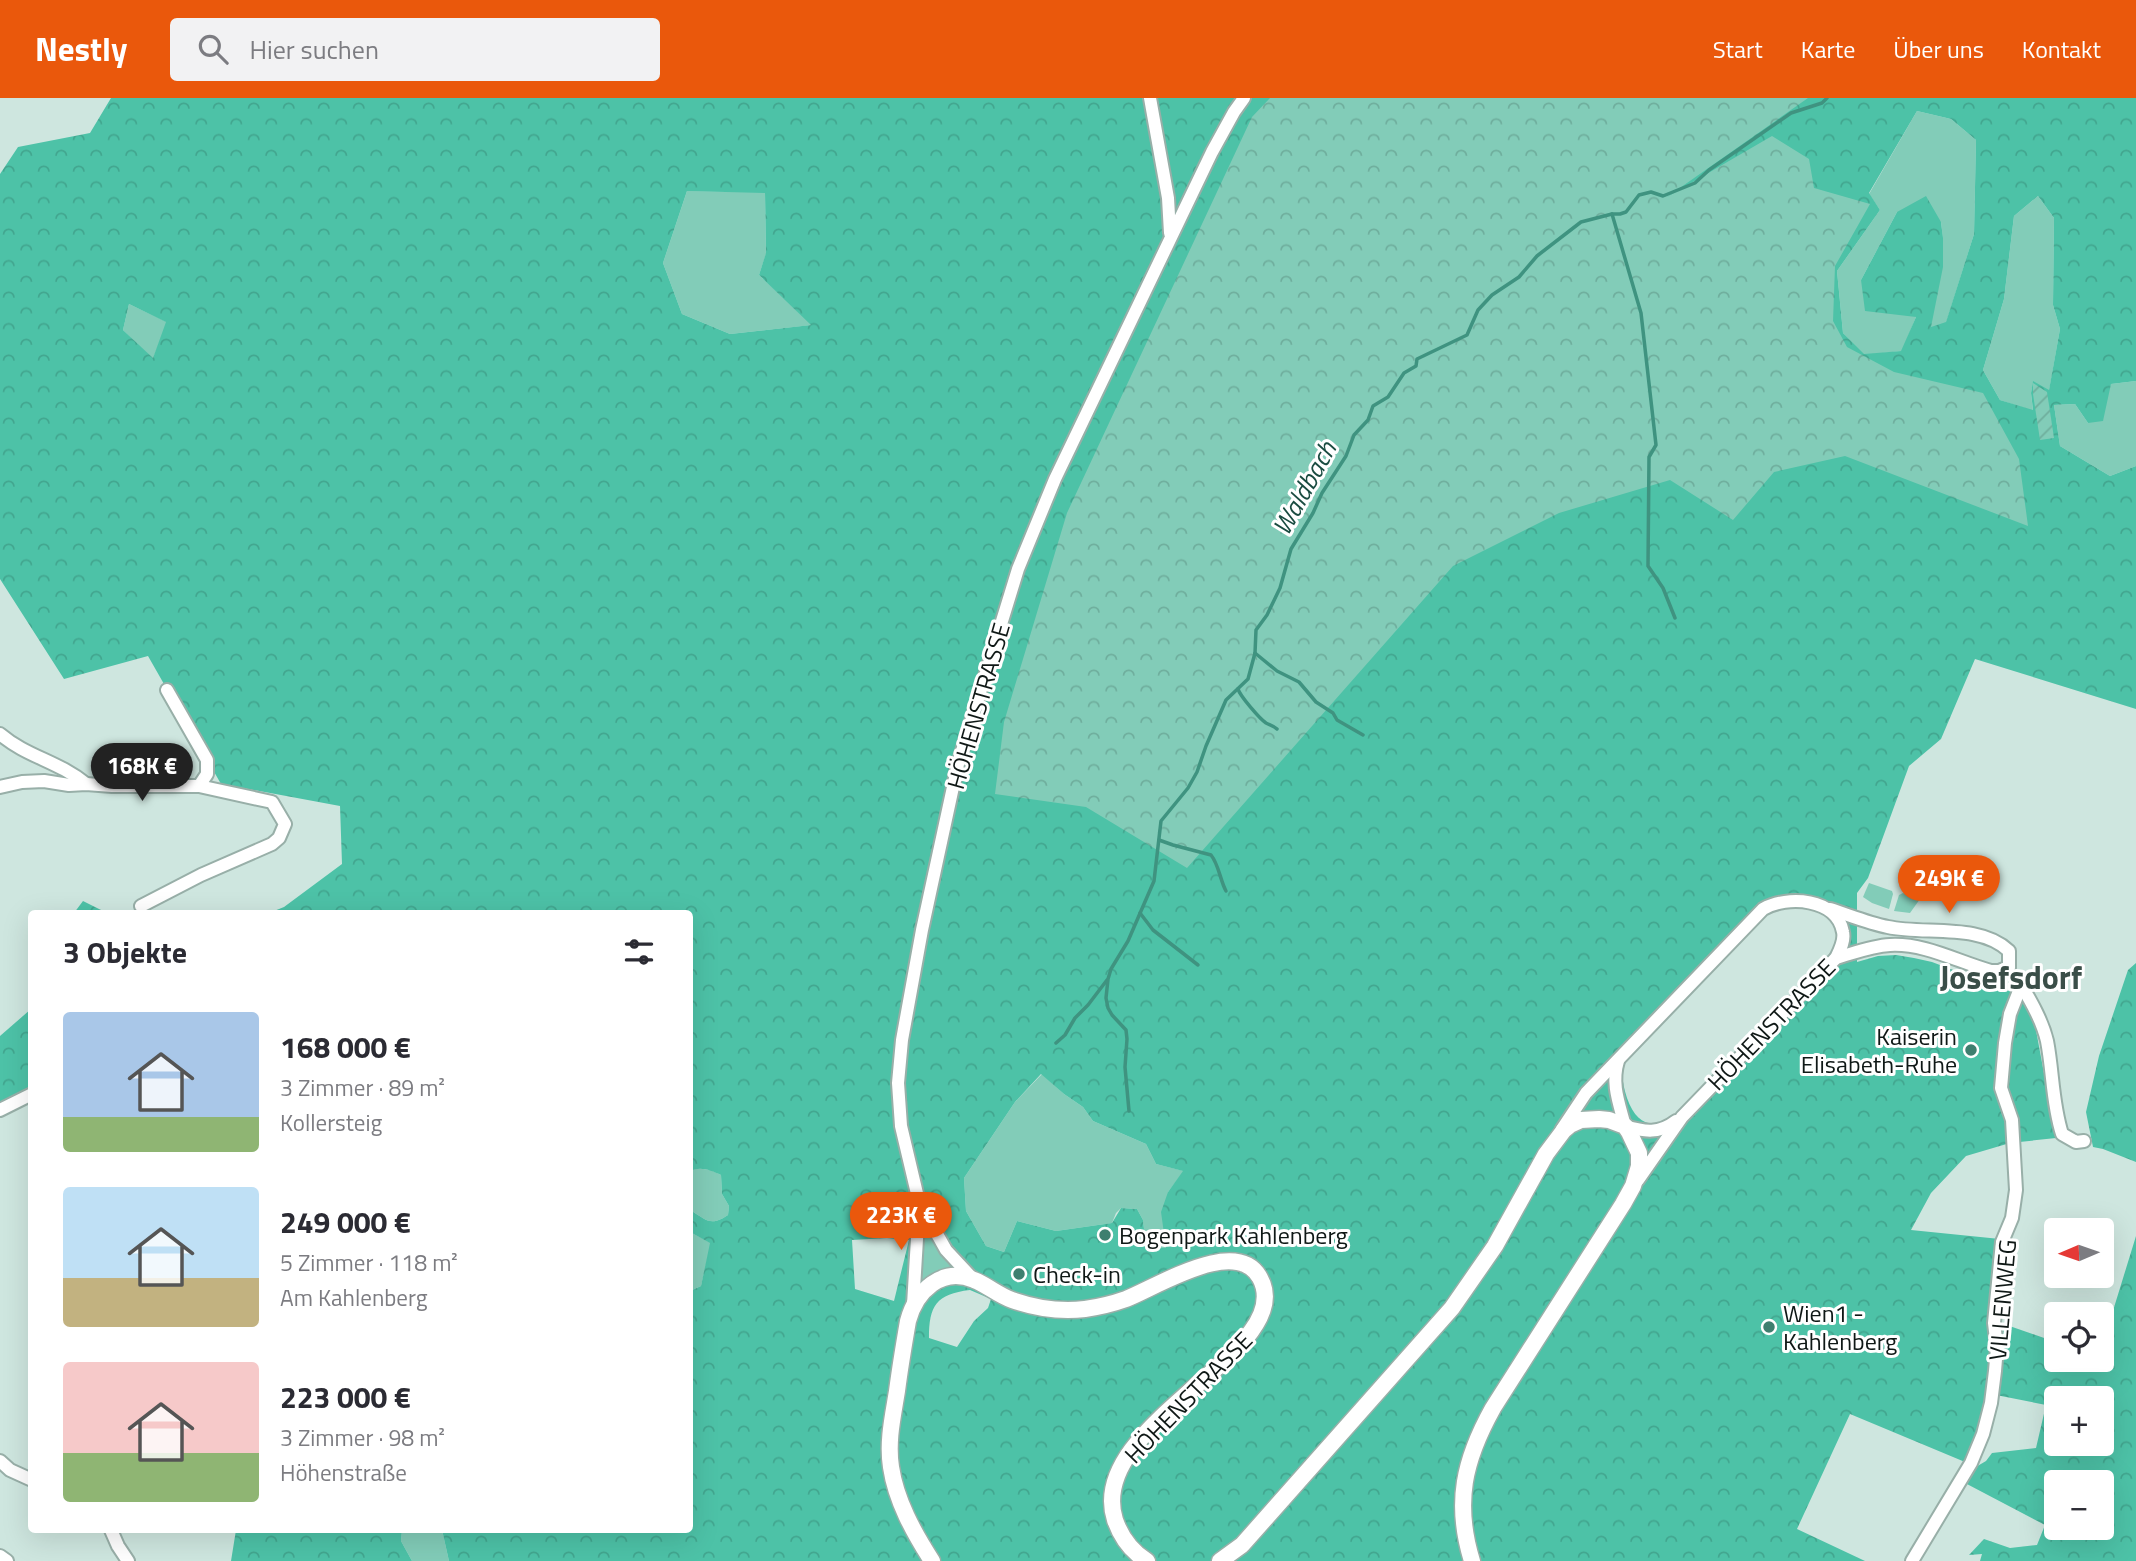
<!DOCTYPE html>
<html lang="de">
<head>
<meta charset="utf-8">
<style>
	:root { --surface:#fff; --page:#f2f2f3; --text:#2b2b33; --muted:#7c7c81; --accent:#ea580c }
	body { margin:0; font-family:"Titillium Web",sans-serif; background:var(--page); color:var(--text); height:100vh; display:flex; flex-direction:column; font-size:26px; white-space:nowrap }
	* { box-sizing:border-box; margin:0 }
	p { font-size:23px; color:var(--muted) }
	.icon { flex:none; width:38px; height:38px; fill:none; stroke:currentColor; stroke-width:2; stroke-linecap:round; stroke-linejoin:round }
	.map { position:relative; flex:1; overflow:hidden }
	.sheet { position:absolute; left:28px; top:812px; width:665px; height:623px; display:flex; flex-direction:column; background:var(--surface); border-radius:7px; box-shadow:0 7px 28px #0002 }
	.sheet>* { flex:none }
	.needle { width:46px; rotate:268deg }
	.controls { position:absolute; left:2044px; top:1120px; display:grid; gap:14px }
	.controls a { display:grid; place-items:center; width:70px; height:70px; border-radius:7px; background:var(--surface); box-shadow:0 7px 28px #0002; font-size:35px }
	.price { position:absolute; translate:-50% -60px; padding:0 16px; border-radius:24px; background:var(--accent); color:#fff; font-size:23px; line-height:46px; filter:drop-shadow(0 2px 4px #0008) }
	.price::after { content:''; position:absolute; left:50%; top:42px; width:21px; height:16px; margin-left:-10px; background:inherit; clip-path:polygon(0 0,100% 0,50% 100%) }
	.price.current { background:#222; color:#fff }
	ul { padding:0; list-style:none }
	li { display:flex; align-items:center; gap:21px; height:175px; padding:0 35px }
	li span { display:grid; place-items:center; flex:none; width:196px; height:140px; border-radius:7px; color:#555 }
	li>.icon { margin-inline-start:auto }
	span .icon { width:84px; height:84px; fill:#fffc; stroke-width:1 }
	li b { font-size:30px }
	h2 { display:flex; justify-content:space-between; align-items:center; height:84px; padding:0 35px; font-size:30px }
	header { display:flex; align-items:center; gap:42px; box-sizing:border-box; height:98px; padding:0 35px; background:var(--accent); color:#fff }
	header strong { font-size:33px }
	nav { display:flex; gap:38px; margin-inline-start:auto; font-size:24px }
	.search { width:490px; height:63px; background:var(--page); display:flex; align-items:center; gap:18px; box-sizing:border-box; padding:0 24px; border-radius:7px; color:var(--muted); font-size:26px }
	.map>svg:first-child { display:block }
	.grass { fill:#82ccb8 }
	.forest { fill:url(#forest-crowns); fill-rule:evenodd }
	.park { fill:url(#park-crowns) }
	.garden { fill:url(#garden-furrows) }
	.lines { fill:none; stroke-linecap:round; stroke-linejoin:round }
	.stream { stroke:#3f9380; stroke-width:3.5 }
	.minor-casing { stroke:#98afa8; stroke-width:16 }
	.tertiary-casing { stroke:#98afa8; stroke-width:19 }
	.minor { stroke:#fff; stroke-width:12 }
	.tertiary { stroke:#fff; stroke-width:16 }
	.poi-dot { fill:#3e7f6f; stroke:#fff; stroke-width:2.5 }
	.labels { text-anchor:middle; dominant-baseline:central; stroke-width:6; stroke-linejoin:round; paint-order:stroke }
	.street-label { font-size:24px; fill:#0f1816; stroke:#fff }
	.poi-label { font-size:24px; fill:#0f1816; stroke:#fff; text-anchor:start }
	.water-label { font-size:26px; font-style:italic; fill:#1a4c41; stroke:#fff }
	.district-label { font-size:32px; font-weight:bold; fill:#3a4e48; stroke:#fff }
</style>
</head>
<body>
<header>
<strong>Nestly</strong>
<div class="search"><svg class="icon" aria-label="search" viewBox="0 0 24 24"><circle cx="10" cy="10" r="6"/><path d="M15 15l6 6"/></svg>Hier suchen</div>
<nav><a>Start</a><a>Karte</a><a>Über uns</a><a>Kontakt</a></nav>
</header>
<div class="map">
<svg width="2136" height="1463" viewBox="0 0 2136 1463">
	<defs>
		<pattern id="forest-crowns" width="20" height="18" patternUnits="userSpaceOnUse" patternTransform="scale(1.75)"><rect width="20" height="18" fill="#4dc2a7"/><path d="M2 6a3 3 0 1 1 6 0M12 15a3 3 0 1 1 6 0" fill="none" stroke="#42a68f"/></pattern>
		<pattern id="park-crowns" width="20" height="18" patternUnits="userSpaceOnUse" patternTransform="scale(1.75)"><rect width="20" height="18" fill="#82ccb8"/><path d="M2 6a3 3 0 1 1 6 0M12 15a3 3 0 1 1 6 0" fill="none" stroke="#6fae9d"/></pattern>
		<pattern id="garden-furrows" width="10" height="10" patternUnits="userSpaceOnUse" patternTransform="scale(1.75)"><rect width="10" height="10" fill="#82ccb8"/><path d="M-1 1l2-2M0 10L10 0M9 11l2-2" fill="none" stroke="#6fae9d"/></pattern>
	</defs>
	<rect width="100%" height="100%" fill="#cee6df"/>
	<g class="grass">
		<path d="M1917,13L1951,21L1976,42L1974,136L1946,225L1930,230C1937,193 1947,162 1941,124L1897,114L1861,182L1916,219L1902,253L1864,257L1843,235L1837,173L1880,112L1869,96Z"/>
		<polygon points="687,93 765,94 766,156 759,177 812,227 730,236 682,216 663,165"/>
		<polygon points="2038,98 2054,120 2053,207 2060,231 2049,293 2033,284 2031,295 2033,313 2000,302 1983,272 2004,201 2014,118"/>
		<polygon points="129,206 167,224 153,261 123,232"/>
		<polygon points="2136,283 2136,368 2110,378 2060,348 2054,307 2075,306 2088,325 2111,286"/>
		<polygon points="1869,785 1892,793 1893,796 1889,811 1872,805 1863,799"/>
		<polygon points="1903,795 1920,801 1910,815 1894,813 1899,797"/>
		<polygon points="1042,976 1064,996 1083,1009 1093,1023 1146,1046 1156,1066 1184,1073 1168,1094 1166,1150 1146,1149 1143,1122 1137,1111 1121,1110 1116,1115 1112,1125 1056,1133 1017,1123 1004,1154 986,1148 966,1113 964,1080 1015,1004"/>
		<path d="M695,1070L711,1072L721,1077L722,1096L729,1108L728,1117C710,1129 707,1122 690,1112V1073Z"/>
		<polygon points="923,1126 946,1161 954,1171 935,1174 921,1185 919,1184"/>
		<polygon points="690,1134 711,1145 701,1188 690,1193"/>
		<polygon points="402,1432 442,1432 449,1463 412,1463 401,1443"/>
	</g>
	<g class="forest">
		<path d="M111,0H2136V283L2111,286L2103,323L2088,325L2075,306L2054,307L2060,348L2110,378L2136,368V611L1975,561L1941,641L1909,668L1868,780L1857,795V864L1878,858L1896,857L1914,860L1932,864L2014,895L2033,916L2056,1040L2010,1045L1966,1058L1931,1095L1911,1132L2000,1141L1991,1287L1966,1367L1965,1364L1850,1316L1797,1431L1865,1463H449L442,1432H690V1193L701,1188L710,1145L690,1134V1112C707,1122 710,1129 728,1117L729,1108L722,1096L721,1077C711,1072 700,1068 690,1073V816L269,815L284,809L342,766L340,708L221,686L148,558L64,581L0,481V76L18,49L90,35ZM1917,13L1951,21L1976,42L1974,136L1946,224L1931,229L1943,169V140L1941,124L1926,98L1897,114L1861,182L1865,213L1916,219L1901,253L1864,256L1843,235L1837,173L1880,112L1869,95ZM687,93L765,95L766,155L759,177L811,227L730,236L682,216L663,165ZM2038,98L2054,120L2053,207L2060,231L2049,292L2033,283L2031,295L2033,312L2000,302L1983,272L2004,201L2014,118ZM129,206L166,224L153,260L123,232ZM1774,809C1795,809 1840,807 1838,839C1838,847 1831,857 1828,865L1678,1018C1653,1032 1637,1028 1627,1000C1622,984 1620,973 1626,957ZM1041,976L1064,996L1083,1009L1093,1023L1146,1046L1156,1066L1183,1073L1168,1094L1161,1114L1166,1150L1146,1149L1143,1122L1137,1111L1121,1110L1112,1125L1056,1133L1017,1123L1004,1154L986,1148L966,1113L964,1080L1015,1004ZM923,1127L946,1161L954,1170L934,1174L922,1185L920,1184ZM887,1140L909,1142L894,1203L855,1191L852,1142ZM970,1192L991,1201L988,1210L974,1223L957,1249L929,1240C929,1208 936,1196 970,1192Z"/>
		<polygon points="83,803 107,815 74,815"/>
		<polygon points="2136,865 2136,1064 2103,1051 2093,1049 2086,1014 2099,958 2128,872"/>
		<polygon points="31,911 31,998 0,1014 0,938"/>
		<path d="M2136,1138V1463H1980L1982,1456L1969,1457L1984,1441L2010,1450L2037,1447L2045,1427L1965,1385L1969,1373L1986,1363L1992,1355L2036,1350L2046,1307L1996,1297L1998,1224L2047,1241L2056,1233V1262H2102V1216H2077L2083,1212L2112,1216ZM2056,1300H2102V1346H2056ZM2056,1384H2102V1430H2056Z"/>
		<polygon points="236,1432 402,1432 401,1443 412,1463 231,1463"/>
	</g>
	<polygon class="park" points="1270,0 1808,0 1667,99 1772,38 1809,61 1814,90 1870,106 1835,168 1833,223 1847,249 1894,274 1983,295 2019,361 2028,428 1845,358 1774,374 1733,422 1670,382 1559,415 1453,468 1187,770 1086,709 995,696 1004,624 1067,415 1252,19"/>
	<polygon class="garden" points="2033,285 2047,294 2054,340 2040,342 2033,296"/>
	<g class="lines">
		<g class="stream">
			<polyline points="1612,116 1641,215 1656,347 1649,359 1648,468 1663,490 1675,520"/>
			<polyline points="1255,555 1277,573 1299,584 1316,604 1333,615 1337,622 1363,637"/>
			<path d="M1238,591C1240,598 1260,621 1266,625C1270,627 1274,628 1277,631"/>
			<path d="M1159,742L1173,747L1211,757C1219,767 1220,782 1226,793"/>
			<polyline points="1140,815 1153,832 1198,867"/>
			<polyline points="1056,945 1065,937 1075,920 1088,907 1107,882"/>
			<polyline points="1129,1013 1125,969 1127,941 1126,932 1112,917 1108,910 1106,900 1108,881 1111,871 1128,843 1154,783 1161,723 1188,690 1197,674 1206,648 1226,602 1248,581 1255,555 1256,532 1267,517 1280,490 1291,451 1313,415 1322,395 1346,358 1354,337 1368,322 1373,308 1388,299 1404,275 1416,268 1417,261 1467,237 1478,212 1492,197 1519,179 1537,158 1581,124 1612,116 1620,116 1626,114 1639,97 1651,94 1663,98 1695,85 1709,72 1791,15 1822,5 1827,0"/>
		</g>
		<g class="minor-casing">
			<g id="minor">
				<polyline points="1150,0 1168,100 1170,135"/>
				<polyline points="167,592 207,662 207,676 199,688"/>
				<path d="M0,636C27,659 58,663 86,686"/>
				<polyline points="0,689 22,684 44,683 69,687 86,686 112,688 199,688 272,704 285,726 279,740 272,746 201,777 141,808"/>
				<path d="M1830,811C1849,817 1868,825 1888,829C1925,837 1980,825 2009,853V869"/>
				<path d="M1836,860C1854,855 1871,848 1890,847C1925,845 1958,864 1991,873H1999L2009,869"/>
				<path d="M2019,883C2030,902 2042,922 2047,943C2053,974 2052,1005 2062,1036L2076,1044L2084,1043"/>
				<path d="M1618,963C1611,986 1619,1005 1625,1028C1645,1034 1659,1036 1676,1023"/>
				<polyline points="0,1012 32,996"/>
				<path d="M1562,1031L1586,995L1763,811C1787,797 1837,800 1843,834C1845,843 1840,852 1836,860L1682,1019L1638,1082"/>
				<polyline points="973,1181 946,1152 919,1104 901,1028 898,985 902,942 922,832 958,666 1018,471 1055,381 1212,54 1234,14 1244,0"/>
				<polyline points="913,1207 919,1108"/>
				<polyline points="0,1363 10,1372 32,1382"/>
				<polyline points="111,1432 118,1448 128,1463"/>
				<polyline points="0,1458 7,1463"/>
				<polyline points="1912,1463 1971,1365 1983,1336 1991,1305 1995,1273 1997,1249 1994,1225 2002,1144 2012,1120 2016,1092 2012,1022 2001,990 2005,945 2010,916 2019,893 2020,884"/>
			</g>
		</g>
		<g class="tertiary-casing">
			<g id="tertiary">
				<path d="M932,1463C914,1435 896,1403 891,1369C887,1343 893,1318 897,1293C900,1270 904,1246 908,1223C916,1193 942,1168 974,1182C987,1187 998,1197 1012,1202C1035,1210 1061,1214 1085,1211C1099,1209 1112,1206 1126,1201C1157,1189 1237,1137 1260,1180C1300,1253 1084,1326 1115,1422C1121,1439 1132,1454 1147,1463"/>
				<path d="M1220,1463L1242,1447L1452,1210L1495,1148L1546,1056L1564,1032L1570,1027L1581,1022L1599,1021L1609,1022L1625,1028L1629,1034L1639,1055V1068L1633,1088L1623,1106L1493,1310C1464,1362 1454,1405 1472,1463"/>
			</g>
		</g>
		<use href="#minor" class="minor"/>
		<use href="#tertiary" class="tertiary"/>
	</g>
	<g class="poi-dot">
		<circle cx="1971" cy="952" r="7"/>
		<circle cx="1105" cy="1137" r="7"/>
		<circle cx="1019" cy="1176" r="7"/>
		<circle cx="1769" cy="1229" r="7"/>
	</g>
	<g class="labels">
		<g class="street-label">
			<text transform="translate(978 608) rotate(-74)">HÖHENSTRASSE</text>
			<text transform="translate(1771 926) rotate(-46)">HÖHENSTRASSE</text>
			<text transform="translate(2002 1202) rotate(-85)">VILLENWEG</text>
			<text transform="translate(1188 1299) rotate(-46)">HÖHENSTRASSE</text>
		</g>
		<g class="poi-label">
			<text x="1957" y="938" text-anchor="end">Kaiserin<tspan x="1957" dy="28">Elisabeth-Ruhe</tspan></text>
			<text x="1119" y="1137">Bogenpark Kahlenberg</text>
			<text x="1033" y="1176">Check-in</text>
			<text x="1783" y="1215">Wien1 -<tspan x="1783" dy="28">Kahlenberg</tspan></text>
		</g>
		<g class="water-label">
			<text transform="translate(1304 390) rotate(-61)">Waldbach</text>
		</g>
		<g class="district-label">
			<text x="2011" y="879">Josefsdorf</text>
		</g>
	</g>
</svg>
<div class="controls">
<a><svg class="needle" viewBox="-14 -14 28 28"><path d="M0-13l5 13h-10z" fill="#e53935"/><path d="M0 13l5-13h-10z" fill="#7c7c81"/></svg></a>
<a><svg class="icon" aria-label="locate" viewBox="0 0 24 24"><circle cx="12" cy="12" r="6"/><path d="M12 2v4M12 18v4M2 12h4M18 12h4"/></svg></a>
<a>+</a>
<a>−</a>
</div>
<b class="price current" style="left:142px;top:705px">168K €</b>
<b class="price" style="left:1949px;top:817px">249K €</b>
<b class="price" style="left:901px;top:1154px">223K €</b>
<section class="sheet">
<h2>3 Objekte<svg class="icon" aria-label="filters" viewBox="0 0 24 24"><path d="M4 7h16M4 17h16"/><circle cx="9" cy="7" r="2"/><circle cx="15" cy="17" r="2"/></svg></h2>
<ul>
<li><span style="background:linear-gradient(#a9c7e8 75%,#8fb573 0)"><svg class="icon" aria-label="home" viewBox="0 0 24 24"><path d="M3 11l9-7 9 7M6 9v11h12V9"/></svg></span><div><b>168 000 €</b><p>3 Zimmer · 89 m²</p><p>Kollersteig</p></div></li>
<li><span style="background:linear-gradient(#bfe0f5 65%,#c2b280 0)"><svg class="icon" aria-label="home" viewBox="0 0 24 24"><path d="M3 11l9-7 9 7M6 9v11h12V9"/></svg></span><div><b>249 000 €</b><p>5 Zimmer · 118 m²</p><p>Am Kahlenberg</p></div></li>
<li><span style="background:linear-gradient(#f6c9c9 65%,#8fb573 0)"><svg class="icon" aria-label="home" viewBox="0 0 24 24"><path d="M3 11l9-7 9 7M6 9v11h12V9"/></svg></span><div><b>223 000 €</b><p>3 Zimmer · 98 m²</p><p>Höhenstraße</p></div></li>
</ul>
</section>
</div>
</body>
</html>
